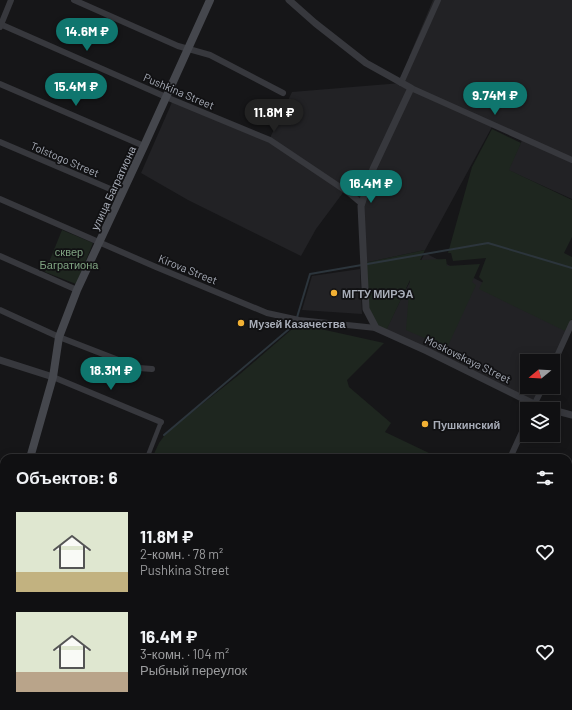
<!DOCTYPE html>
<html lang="ru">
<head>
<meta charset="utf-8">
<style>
	:root { --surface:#101012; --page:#19191b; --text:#f1f3f6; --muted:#9c9d9f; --line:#303032; --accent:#0f766e }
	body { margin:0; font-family:Barlow,sans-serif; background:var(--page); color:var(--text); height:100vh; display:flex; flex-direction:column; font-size:15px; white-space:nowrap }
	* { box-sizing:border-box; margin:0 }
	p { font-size:13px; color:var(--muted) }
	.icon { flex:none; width:22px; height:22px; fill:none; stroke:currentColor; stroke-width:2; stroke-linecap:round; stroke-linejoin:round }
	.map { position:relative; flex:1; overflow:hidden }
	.drawer { position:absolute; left:0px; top:454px; width:572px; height:256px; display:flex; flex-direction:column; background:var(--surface); border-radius:12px 12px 0 0; box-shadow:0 2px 10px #0003,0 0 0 1px var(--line) }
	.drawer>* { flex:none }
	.needle { width:26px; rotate:252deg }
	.buttons { position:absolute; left:520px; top:354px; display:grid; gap:8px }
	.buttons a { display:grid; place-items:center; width:40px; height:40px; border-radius:0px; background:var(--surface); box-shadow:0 2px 10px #0003,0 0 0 1px var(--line); font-size:20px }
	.price { position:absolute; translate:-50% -34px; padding:0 9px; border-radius:14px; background:var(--accent); color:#fff; font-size:13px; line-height:26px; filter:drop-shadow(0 1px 2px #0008) }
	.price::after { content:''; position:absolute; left:50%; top:24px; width:12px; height:9px; margin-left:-6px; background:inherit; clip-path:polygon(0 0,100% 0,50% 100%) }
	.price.active { background:#222; color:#fff }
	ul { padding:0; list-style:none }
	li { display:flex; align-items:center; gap:12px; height:100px; padding:0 16px }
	li span { display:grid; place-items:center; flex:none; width:112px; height:80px; border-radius:0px; color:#555 }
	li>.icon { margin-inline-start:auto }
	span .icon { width:48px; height:48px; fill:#fffc; stroke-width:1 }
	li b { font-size:17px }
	h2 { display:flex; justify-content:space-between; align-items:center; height:48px; padding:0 16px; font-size:17px }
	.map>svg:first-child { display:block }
	.built { fill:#222225 }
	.green { fill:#1e261f }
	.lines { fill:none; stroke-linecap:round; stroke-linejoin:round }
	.stream { stroke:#2c353c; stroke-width:2 }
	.pedestrian { stroke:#37383d; stroke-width:4.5 }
	.minor { stroke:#37383d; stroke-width:6 }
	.tertiary { stroke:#37383d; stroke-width:7 }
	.secondary { stroke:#45474d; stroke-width:8 }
	.poi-dot { fill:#f2b134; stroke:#111113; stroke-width:1.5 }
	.labels { text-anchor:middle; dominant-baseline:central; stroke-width:3.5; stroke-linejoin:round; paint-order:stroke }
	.street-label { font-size:11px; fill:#a8adb8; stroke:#111113 }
	.park-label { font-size:11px; fill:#7fa381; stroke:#111113 }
	.poi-label { font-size:11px; font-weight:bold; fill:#a8adb8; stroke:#111113; text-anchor:start }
</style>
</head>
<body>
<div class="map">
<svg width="572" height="710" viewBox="0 0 572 710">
	<rect width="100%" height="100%" fill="#161618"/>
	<g class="built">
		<polygon points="433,0 572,0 572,199 508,170 523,138 493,125 425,250 364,263 361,206 343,191 342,194 316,229 301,256 188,200 141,173 173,100 269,140 292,92 401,83 411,58 409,57"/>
		<polygon points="425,253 511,297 572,317 553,361 527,361 527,387 542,387 535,401 386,330 400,301"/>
		<polygon points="360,269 362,314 302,310 312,276"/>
	</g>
	<g class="green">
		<polygon points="492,129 521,143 509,170 572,200 572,237 564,253 572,257 572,319 565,331 479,289 483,281 479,277 486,258 453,261 451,253 448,253 472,167"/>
		<polygon points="62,230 93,243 76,284 45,272"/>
		<polygon points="425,250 420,260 446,259 447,266 480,264 472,282 476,285 447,348 406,330 410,280 386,331 377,326 367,309 364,263"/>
		<polygon points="298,324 384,343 347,380 349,387 391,423 385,432 429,453 427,458 152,458 159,443 167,432 240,374"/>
		<polygon points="572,577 572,643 568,641 568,588"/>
		<polygon points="51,706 461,706 459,710 50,710"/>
	</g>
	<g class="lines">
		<polyline class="stream" points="164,435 295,324 310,274 488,243 572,268"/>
		<g class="pedestrian">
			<polyline points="147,458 161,422"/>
			<polyline points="0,479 4,481"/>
		</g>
		<g class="minor">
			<polyline points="74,0 178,46 210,55 283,93"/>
			<polyline points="0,24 166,97 270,140 349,193 362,204"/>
			<polyline points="0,27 11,0"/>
			<polyline points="401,83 438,0"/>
			<polyline points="0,84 144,146"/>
			<polyline points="411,88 572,160"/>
			<polyline points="0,142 122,194"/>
			<polyline points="0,199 156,267 267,313 299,320 376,328"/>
			<polyline points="0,256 77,290"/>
			<polyline points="0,310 59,337 139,368 152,369"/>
			<polyline points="553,365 572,323"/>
			<polyline points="53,377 161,422"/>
			<polyline points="532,409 543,387"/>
			<polyline points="510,458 527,421"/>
			<polyline points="568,549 572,551"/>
			<polyline points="413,706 424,710"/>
			<polyline points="49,710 50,706"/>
		</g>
		<g class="tertiary">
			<polyline points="289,0 315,23 366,63 411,88 373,169 361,206 366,309 376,328 427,351 534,404 550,409"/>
			<polyline points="0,360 53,377"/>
			<polyline points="553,410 572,415"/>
			<polyline points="568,587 572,577"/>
			<polyline points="521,710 522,706"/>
		</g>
		<g class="secondary">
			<polyline points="30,458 53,377 59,337 77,290 144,146 210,0"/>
			<polyline points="0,543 4,531"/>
		</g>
	</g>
	<g class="poi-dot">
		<circle cx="334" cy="293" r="4"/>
		<circle cx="241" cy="323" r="4"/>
		<circle cx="425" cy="424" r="4"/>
	</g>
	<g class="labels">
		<g class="street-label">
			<text transform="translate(179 91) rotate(23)">Pushkina Street</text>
			<text transform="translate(65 159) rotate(23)">Tolstogo Street</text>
			<text transform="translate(113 188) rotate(-65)">улица Багратиона</text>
			<text transform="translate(188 269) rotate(22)">Kirova Street</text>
			<text transform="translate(468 359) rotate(26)">Moskovskaya Street</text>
		</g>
		<g class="park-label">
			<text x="69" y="251">сквер<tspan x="69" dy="13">Багратиона</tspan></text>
		</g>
		<g class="poi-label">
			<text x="342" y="293">МГТУ МИРЭА</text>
			<text x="249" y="323">Музей Казачества</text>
			<text x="433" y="424">Пушкинский</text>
		</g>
	</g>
</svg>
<div class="buttons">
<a><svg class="needle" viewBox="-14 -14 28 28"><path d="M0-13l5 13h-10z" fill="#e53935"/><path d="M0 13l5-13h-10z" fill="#9c9d9f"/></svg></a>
<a><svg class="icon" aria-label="layers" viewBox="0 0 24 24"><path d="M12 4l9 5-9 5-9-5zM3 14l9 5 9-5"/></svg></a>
</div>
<b class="price" style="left:87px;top:52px">14.6M ₽</b>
<b class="price" style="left:76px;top:107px">15.4M ₽</b>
<b class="price" style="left:495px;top:116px">9.74M ₽</b>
<b class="price active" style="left:274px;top:133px">11.8M ₽</b>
<b class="price" style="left:371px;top:204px">16.4M ₽</b>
<b class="price" style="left:111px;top:391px">18.3M ₽</b>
<section class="drawer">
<h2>Объектов: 6<svg class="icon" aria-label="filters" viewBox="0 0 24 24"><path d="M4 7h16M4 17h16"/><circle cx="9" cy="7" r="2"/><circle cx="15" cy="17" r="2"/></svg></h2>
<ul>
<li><span style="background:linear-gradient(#dfe7d0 75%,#c2b280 0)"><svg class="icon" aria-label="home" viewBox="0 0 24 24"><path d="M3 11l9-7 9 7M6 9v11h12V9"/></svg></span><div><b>11.8M ₽</b><p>2-комн. · 78 m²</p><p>Pushkina Street</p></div><svg class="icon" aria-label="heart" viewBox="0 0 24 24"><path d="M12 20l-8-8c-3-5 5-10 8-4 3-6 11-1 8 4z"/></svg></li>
<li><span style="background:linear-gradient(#dfe7d0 75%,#b9a48a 0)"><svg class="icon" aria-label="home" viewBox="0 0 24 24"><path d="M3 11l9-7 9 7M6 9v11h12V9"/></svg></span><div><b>16.4M ₽</b><p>3-комн. · 104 m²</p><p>Рыбный переулок</p></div><svg class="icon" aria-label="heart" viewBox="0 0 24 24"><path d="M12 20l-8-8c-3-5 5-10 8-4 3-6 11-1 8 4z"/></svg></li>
</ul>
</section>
</div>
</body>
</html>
